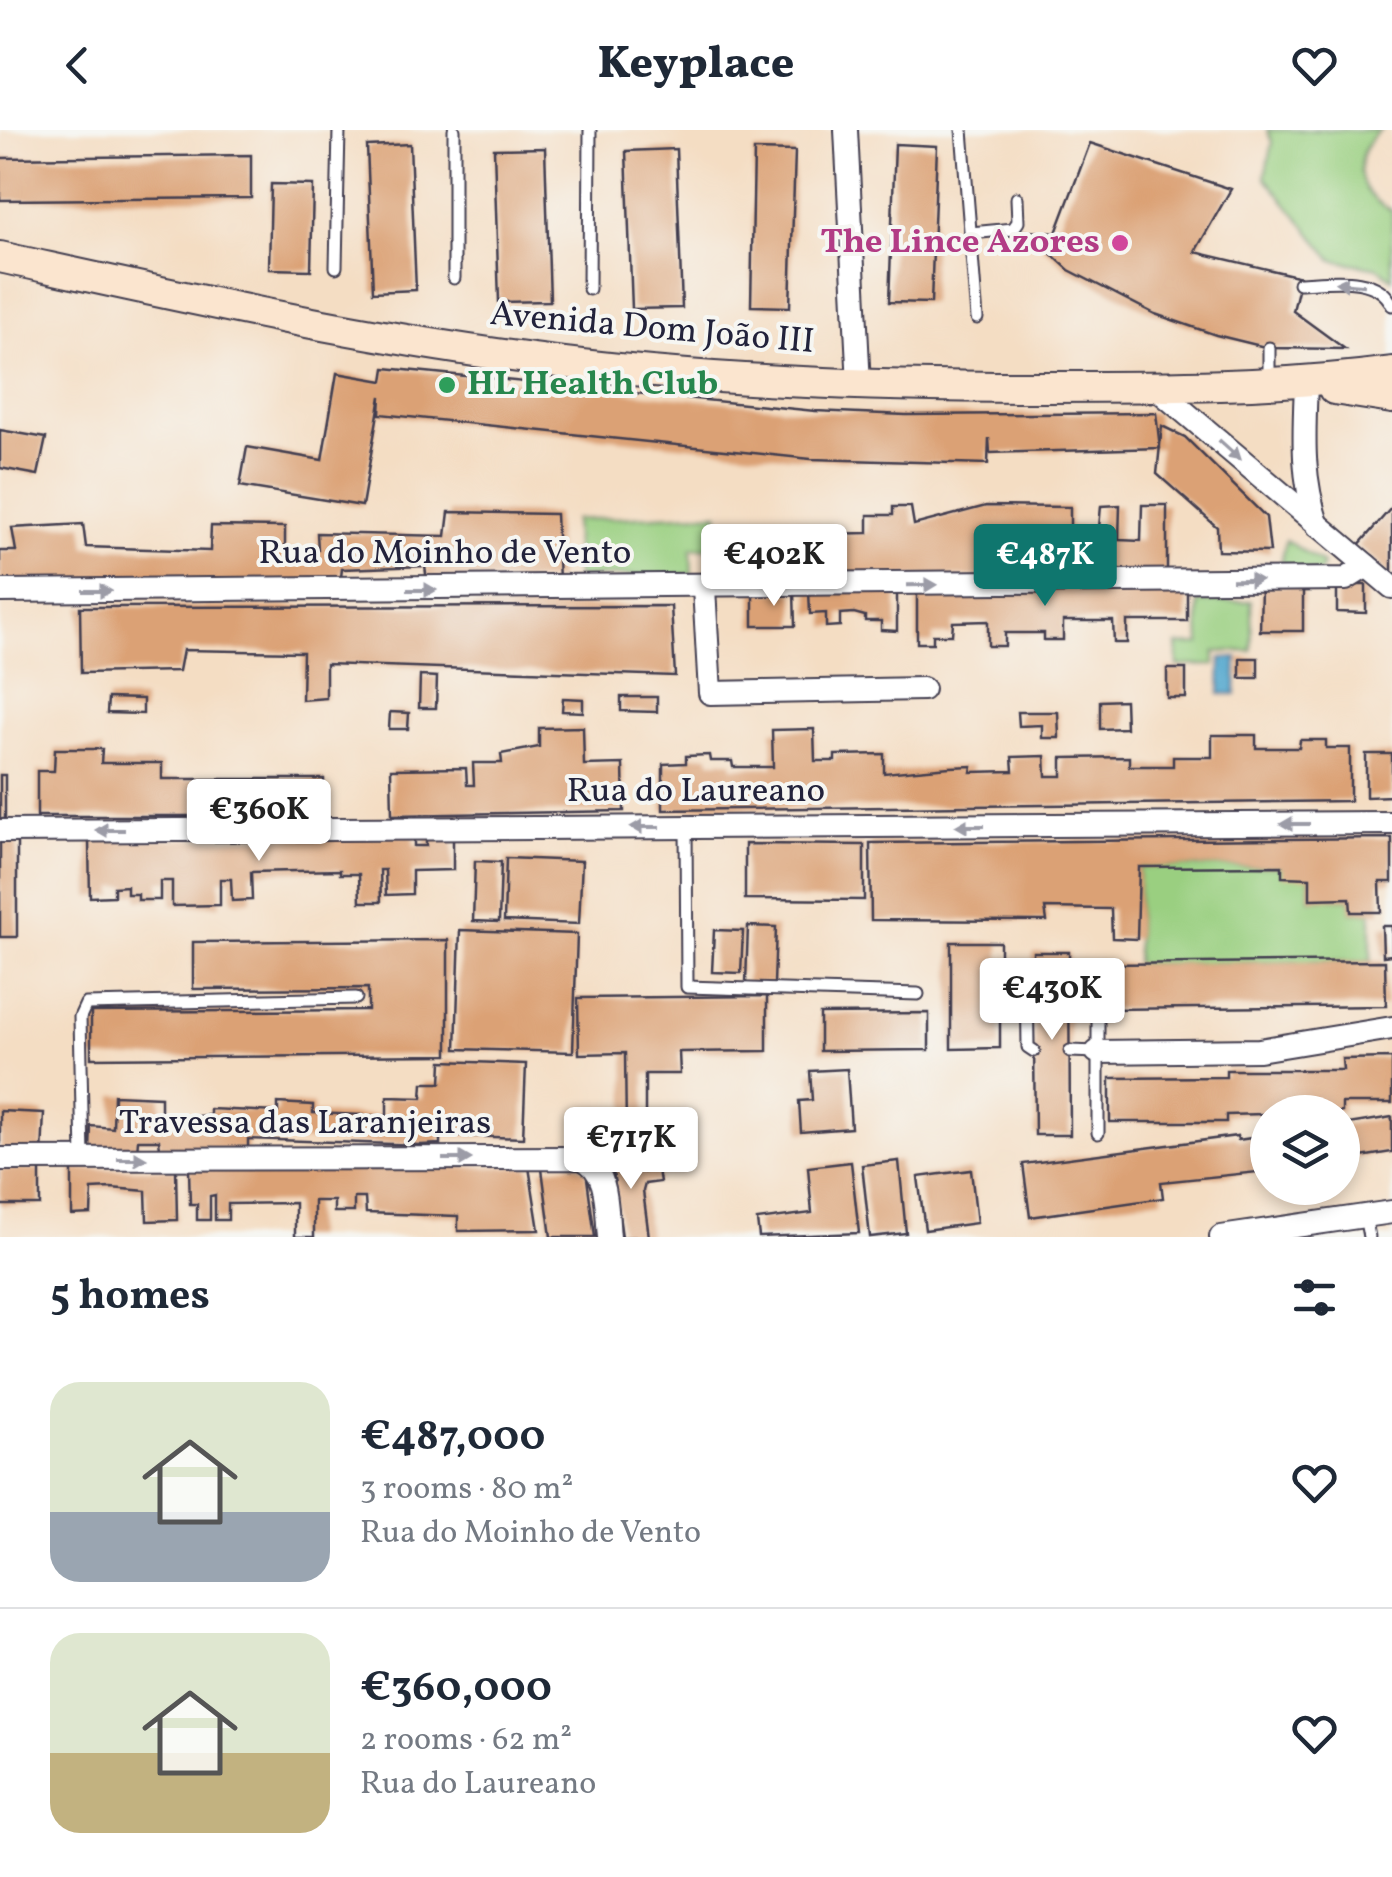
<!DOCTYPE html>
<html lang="en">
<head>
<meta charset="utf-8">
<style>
	:root { --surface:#fff; --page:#f6f6f7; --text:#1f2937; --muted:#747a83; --line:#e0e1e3; --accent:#0f766e }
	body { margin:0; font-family:Vollkorn,serif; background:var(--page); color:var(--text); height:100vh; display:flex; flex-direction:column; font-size:38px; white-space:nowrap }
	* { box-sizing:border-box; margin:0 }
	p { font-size:32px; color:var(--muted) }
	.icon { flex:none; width:55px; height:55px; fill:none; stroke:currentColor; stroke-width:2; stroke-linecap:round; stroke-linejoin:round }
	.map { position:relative; height:1107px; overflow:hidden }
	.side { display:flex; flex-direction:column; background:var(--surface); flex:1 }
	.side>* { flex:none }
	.tools { position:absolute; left:1250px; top:965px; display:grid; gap:20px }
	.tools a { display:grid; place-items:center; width:110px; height:110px; border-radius:50%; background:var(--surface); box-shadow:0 5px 15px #0003; font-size:50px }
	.price { position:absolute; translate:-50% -85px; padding:0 22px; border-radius:10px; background:#fff; color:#222; font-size:32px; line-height:65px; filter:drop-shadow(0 2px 5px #0008) }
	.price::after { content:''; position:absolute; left:50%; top:60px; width:30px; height:22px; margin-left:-15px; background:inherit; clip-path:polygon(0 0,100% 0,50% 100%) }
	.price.current { background:var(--accent); color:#fff }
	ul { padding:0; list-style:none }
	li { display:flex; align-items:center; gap:30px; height:250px; padding:0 50px }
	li+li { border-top:2px solid var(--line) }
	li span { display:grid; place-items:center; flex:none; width:280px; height:200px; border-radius:30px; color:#555 }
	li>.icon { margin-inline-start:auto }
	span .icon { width:120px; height:120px; fill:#fffc; stroke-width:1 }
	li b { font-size:42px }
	h2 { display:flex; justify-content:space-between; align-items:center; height:120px; padding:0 50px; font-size:42px }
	header { display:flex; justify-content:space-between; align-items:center; height:130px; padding:0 50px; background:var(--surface); font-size:45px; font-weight:800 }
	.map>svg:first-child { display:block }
	.green { fill:#9acf80; stroke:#5e785e; stroke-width:2.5 }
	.water { fill:#52a7ce; stroke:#3a6484; stroke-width:2.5 }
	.building { fill:#dba174 }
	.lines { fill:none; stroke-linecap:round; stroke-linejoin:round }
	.service-casing { stroke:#423e4f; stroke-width:15 }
	.minor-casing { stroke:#423e4f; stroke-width:26 }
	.secondary-casing { stroke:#423e4f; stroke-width:34 }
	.service { stroke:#fff; stroke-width:11 }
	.minor { stroke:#fff; stroke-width:22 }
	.secondary { stroke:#fbe5cf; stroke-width:30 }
	.oneway { fill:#9c9ca7 }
	.hotel-dot { fill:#d1479c; stroke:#f6f6f2; stroke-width:4 }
	.leisure-dot { fill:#2e9e5b; stroke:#f6f6f2; stroke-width:4 }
	.labels { text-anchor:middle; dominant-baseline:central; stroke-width:8; stroke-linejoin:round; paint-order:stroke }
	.hotel-label { font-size:35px; font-weight:bold; fill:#b23c85; stroke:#f6f6f2; text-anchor:end }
	.street-label { font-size:35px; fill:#22223b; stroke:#f6f6f2 }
	.leisure-label { font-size:35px; font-weight:bold; fill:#27864d; stroke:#f6f6f2; text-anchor:start }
</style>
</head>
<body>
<header><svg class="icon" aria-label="back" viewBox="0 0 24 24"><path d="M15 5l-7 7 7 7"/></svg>Keyplace<svg class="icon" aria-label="heart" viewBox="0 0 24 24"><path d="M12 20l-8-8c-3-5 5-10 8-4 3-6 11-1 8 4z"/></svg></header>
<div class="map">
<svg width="1392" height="1107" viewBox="0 0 1392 1107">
	<rect width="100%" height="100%" fill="#f6f6f2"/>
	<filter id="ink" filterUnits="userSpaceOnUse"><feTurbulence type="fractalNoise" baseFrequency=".01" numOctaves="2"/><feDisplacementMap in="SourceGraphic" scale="20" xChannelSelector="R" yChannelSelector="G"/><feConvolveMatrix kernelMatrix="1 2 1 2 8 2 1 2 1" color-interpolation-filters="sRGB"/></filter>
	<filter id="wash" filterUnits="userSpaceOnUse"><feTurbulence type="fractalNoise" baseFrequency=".0048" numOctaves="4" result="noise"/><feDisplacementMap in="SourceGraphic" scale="40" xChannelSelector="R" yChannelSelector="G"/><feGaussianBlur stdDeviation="2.25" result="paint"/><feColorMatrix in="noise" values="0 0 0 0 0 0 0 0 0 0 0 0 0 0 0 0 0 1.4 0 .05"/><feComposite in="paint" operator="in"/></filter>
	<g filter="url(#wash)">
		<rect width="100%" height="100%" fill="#f4ddc3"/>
		<g class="green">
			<path d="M1267,0H1381C1349,23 1355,66 1392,80V149L1378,138L1333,130L1265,47L1272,12Z"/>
			<polygon points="718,383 719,417 691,419 692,444 577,447 574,390"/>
			<polygon points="1286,410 1323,434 1320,442 1280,437"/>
			<polygon points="1251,471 1252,521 1215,522 1215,535 1178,536 1177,515 1200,514 1198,472"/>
			<polygon points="1282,736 1310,748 1310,769 1350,768 1352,782 1371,782 1371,831 1136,834 1139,737"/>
		</g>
		<polygon class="water" points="1221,528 1237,528 1236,564 1220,564"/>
		<g id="blocks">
			<g class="building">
				<polygon points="1090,13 1231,59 1195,122 1301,147 1293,181 1345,219 1269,218 1216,205 1155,184 1069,140 1026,101 1056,103"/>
				<polygon points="410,14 416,160 373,162 367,16"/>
				<polygon points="895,14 937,16 931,173 889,172"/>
				<polygon points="545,18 550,171 499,172 494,19"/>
				<polygon points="676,19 682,178 632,179 626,21"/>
				<polygon points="754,20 795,21 790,177 751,176"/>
				<polygon points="251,25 251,68 0,70 0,28"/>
				<polygon points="271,54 313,55 311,140 269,139"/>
				<polygon points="385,238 815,281 906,285 1156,283 1160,318 990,323 989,308 988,334 811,329 380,284 381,266 362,376 240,356 247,317 322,330 337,243 383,251"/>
				<polygon points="1162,296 1185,307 1266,387 1270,422 1218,421 1217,397 1157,344"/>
				<polygon points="0,300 46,308 38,345 0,338"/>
				<polygon points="1120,375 1119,410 1141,411 1142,375 1167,375 1167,446 777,447 776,405 868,403 868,385 893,385 893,377 911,377 914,395 986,376 1070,377 1070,397 1099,398 1101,376"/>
				<polygon points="1392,377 1392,446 1358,416"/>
				<polygon points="449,382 556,384 559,450 427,452 425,436 342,439 340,455 0,453 0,421 16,421 12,398 83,394 86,417 210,421 211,396 285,397 285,420 318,420 317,403 446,406"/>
				<polygon points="1261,455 1303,456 1303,501 1260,501"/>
				<polygon points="1337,455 1366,455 1366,483 1337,482"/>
				<polygon points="1187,456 1187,491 1127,491 1127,513 1114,513 1113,491 1063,491 1063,510 1044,510 1044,503 1005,503 1005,516 988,516 988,491 953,492 952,505 933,505 933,513 917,513 917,457"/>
				<polygon points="897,459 897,501 881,500 881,491 865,491 865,486 854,483 840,484 840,496 826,497 826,483 810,484 809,460"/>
				<polygon points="753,462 794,462 795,496 753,496"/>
				<polygon points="671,476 675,546 326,534 326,568 302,570 303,522 183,520 179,541 81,543 80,477"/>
				<rect x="1240" y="528" width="18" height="20"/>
				<rect x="1167" y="539" width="19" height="29"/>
				<polygon points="420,546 437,547 436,578 419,578"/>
				<polygon points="621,567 657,567 657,582 621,581"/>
				<polygon points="108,568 143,569 143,584 107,583"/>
				<polygon points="563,568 583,569 583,582 562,581"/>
				<polygon points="1125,570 1126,598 1100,599 1100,571"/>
				<polygon points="390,582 409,583 408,599 389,599"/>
				<polygon points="1018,582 1058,582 1059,608 1042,608 1042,595 1019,596"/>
				<polygon points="583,597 584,635 623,634 624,681 392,685 391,639 466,638 467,655 474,655 473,633 502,633 501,624 539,617 539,598"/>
				<polygon points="814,599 815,631 835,631 835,625 884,624 884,643 950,637 972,636 971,642 1013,641 1012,627 1045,626 1046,646 1062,646 1062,628 1129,627 1129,636 1173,636 1173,627 1212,627 1212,605 1256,605 1256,618 1299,618 1300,610 1326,610 1326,618 1350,618 1350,671 663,680 663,634 686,633 686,626 709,625 710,631 732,631 733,637 773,637 772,600"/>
				<polygon points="55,619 102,619 101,633 162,633 162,649 324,649 325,686 37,686 37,641 54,641"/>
				<polygon points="1366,624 1392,624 1392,666 1366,667"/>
				<rect x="0" y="645" width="5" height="44"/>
				<polygon points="414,705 414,716 426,716 426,706 453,706 453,740 412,741 412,764 386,765 385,740 380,740 381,772 360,772 359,744 340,744 340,740 251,742 252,770 232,771 231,749 220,749 220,775 172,776 172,751 160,751 160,770 138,770 138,764 127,764 127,756 114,757 114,766 90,767 89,711"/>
				<polygon points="1392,708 1392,752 1380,752 1381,782 1351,782 1350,768 1310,769 1310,748 1282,747 1282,736 1139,737 1137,809 1112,808 1111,779 1045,778 1047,791 871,790 870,713"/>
				<polygon points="17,712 17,807 0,807 0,713"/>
				<polygon points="745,714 864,715 864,770 745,769"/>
				<polygon points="506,728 582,731 579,794 504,791"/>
				<polygon points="475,731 501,732 499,792 473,791"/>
				<polygon points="748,796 776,797 774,854 746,853"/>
				<polygon points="1382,796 1392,796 1392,825 1383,826"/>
				<polygon points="460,800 577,804 573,922 456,919"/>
				<polygon points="714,800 743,801 741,843 712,842"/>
				<polygon points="448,810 448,925 91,928 91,882 368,880 368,858 193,859 193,812"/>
				<polygon points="951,812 1000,812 1000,918 951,919"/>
				<polygon points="1033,822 1069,822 1070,1005 1035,1005"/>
				<polygon points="1385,831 1386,876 1110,879 1109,834"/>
				<polygon points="767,866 767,921 679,922 680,944 645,944 645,1000 626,1000 625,923 579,924 578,868"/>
				<polygon points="929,883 929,920 820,921 820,884"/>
				<polygon points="1392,928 1392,973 1342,973 1342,982 1226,985 1226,992 1110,992 1110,948 1226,947 1226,940 1343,940 1342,929"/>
				<polygon points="442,931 526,934 523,1008 440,1005 440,1014 421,1015 248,1009 248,1021 160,1018 159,1010 138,1010 137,1022 90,1021 91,996 113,998 114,965 161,967 161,989 210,985 210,979 278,982 278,973 313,975 313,983 387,986 387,967 422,968 423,953 441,953"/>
				<polygon points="847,939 851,998 801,1002 799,971 812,970 810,941"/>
				<polygon points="0,981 44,983 42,1024 0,1022"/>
				<polygon points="1392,987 1392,1022 1342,1030 1342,995"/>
				<polygon points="1237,1006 1238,1010 1264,1006 1268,1041 1161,1052 1163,1068 1030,1087 1023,1034"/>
				<polygon points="630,1017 632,1033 642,1032 644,1042 658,1040 660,1052 645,1054 643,1061 649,1107 622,1107 610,1019"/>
				<polygon points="899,1031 906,1103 870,1107 862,1035"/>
				<polygon points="851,1032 859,1103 759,1107 757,1090 812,1083 808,1037"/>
				<polygon points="576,1034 586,1041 595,1107 551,1107 542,1039"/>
				<polygon points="529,1037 539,1100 458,1101 458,1086 366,1083 365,1068 354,1068 354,1082 334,1082 334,1071 314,1071 314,1107 295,1107 295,1073 228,1074 228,1090 215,1090 215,1065 210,1066 210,1090 197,1090 197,1074 190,1074 189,1039"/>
				<rect x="0" y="1039" width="40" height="36"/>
				<polygon points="72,1039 176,1039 177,1090 147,1091 146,1061 111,1058 92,1059 91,1084 72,1085"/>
				<polygon points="971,1040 977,1093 925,1100 918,1047"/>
			</g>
		</g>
	</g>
	<g filter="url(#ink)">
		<use href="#blocks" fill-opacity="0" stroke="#423e4f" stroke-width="2.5"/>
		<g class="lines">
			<g class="service-casing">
				<g id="service">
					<polyline points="962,0 977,188"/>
					<polyline points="971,103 1013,99 1018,92 1017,68"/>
					<polyline points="336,137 339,0"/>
					<polyline points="454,148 454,0"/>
					<path d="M1299,153C1328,152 1378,143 1392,175"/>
					<polyline points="589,159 590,0"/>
					<polyline points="1269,218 1269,249"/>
					<polyline points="686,697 687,857 918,864"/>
					<polyline points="1027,844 1028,917 1034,921"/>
					<polyline points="1070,921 1097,922"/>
					<polyline points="1098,1003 1098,848"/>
					<polyline points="83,1029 80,887 86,874 356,868"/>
					<polyline points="1365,1086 1369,1107"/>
				</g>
			</g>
			<g class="minor-casing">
				<g id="minor">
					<polyline points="846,0 859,255"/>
					<path d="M1306,254C1304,304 1301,347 1318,396"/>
					<polyline points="1155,257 1392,457"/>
					<polyline points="704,458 710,563 923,559"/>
					<polyline points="0,461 1346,449 1367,436"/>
					<polyline points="0,701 1392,693"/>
					<polyline points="1097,922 1259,920 1392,898"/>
					<path d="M0,1029L581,1028C610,1040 606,1080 609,1107"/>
					<polyline points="1221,1107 1392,1082"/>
				</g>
			</g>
			<g class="secondary-casing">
				<g id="secondary">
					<path d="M0,127C174,165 349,205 526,228C698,251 872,257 1046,257C1162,257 1277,257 1392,242"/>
					<polyline points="1334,259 1392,268"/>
				</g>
			</g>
			<use href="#service" class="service"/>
			<use href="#minor" class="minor"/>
			<use href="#secondary" class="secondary"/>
		</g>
		<defs><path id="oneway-solid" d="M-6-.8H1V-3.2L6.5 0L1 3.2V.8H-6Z" transform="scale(2.5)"/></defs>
		<g class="oneway">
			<use href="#oneway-solid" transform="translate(1350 154) rotate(-175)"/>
			<use href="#oneway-solid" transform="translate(1230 320) rotate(42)"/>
			<use href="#oneway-solid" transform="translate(1247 450) rotate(-1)"/>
			<use href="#oneway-solid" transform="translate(922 455) rotate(-1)"/>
			<use href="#oneway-solid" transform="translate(422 460)"/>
			<use href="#oneway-solid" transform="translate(97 461)"/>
			<use href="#oneway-solid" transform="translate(1295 694) rotate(180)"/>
			<use href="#oneway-solid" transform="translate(970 696) rotate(180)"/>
			<use href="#oneway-solid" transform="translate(645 697) rotate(180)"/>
			<use href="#oneway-solid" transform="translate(110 700) rotate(180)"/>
			<use href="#oneway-solid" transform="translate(132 1029)"/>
			<use href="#oneway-solid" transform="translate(457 1029)"/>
		</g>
	</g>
	<circle class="hotel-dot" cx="1120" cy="113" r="10"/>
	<circle class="leisure-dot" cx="447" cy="255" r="10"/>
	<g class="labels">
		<g class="hotel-label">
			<text x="1100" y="113">The Lince Azores</text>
		</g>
		<g class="street-label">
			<text transform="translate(652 199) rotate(5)">Avenida Dom João III</text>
			<text x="445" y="424">Rua do Moinho de Vento</text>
			<text x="696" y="662">Rua do Laureano</text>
			<text x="305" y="994">Travessa das Laranjeiras</text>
		</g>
		<g class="leisure-label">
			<text x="467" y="255">HL Health Club</text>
		</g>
	</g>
</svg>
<div class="tools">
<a><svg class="icon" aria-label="layers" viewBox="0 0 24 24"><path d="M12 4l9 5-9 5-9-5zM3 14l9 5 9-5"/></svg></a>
</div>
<b class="price" style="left:774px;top:479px">€402K</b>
<b class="price current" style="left:1045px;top:479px">€487K</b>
<b class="price" style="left:259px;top:734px">€360K</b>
<b class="price" style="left:1052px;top:913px">€430K</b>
<b class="price" style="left:631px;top:1062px">€717K</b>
</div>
<section class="side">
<h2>5 homes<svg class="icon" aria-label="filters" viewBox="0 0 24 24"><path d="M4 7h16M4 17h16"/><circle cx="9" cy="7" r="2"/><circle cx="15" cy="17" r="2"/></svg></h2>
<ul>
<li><span style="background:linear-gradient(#dfe7d0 65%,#9aa5b1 0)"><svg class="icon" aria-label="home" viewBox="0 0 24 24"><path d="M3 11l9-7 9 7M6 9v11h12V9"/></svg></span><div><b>€487,000</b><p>3 rooms · 80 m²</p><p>Rua do Moinho de Vento</p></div><svg class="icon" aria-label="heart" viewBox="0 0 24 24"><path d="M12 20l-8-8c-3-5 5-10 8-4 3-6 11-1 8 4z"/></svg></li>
<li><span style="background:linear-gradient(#dfe7d0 60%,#c2b280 0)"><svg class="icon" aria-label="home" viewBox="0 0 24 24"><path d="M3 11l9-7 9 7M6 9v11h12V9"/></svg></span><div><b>€360,000</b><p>2 rooms · 62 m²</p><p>Rua do Laureano</p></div><svg class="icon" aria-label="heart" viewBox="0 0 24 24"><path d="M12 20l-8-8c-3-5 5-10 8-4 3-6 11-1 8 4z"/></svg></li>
</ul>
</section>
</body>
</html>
